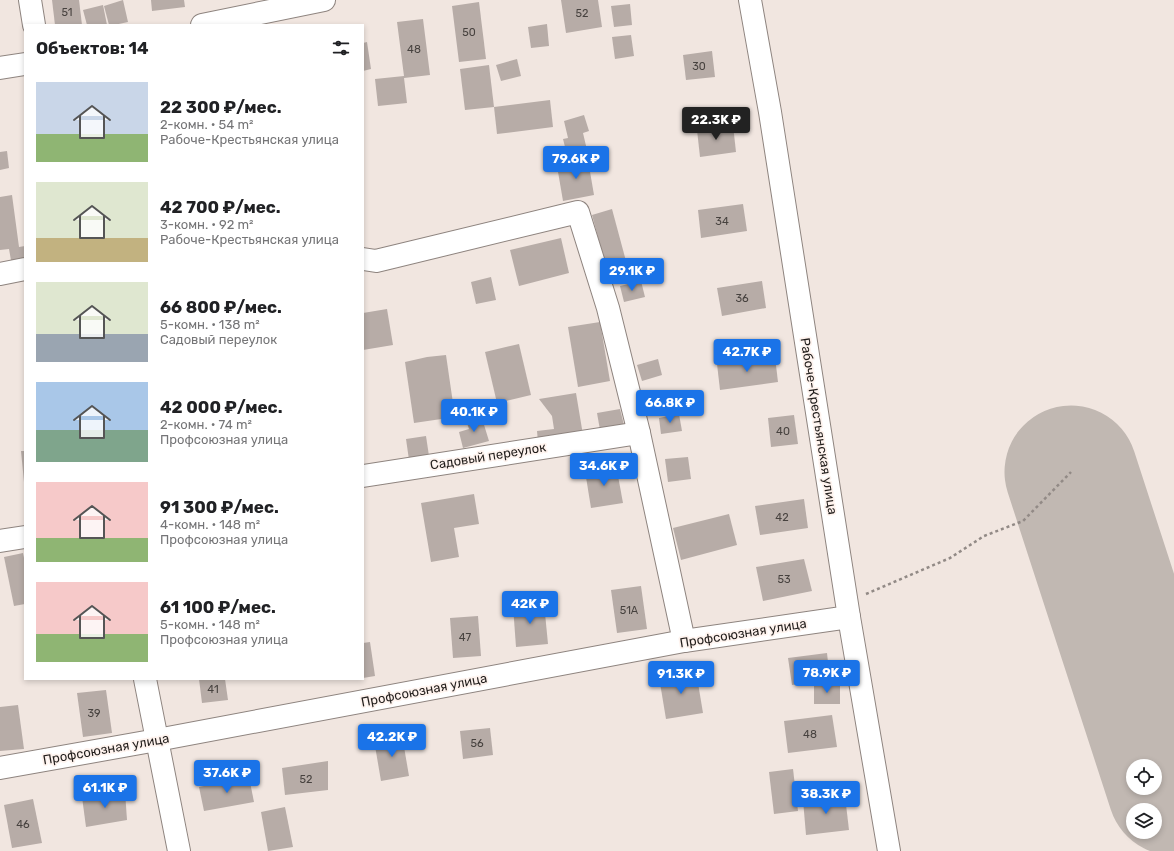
<!DOCTYPE html>
<html lang="ru">
<head>
<meta charset="utf-8">
<style>
	:root { --surface:#fff; --page:#f6f6f6; --text:#202124; --muted:#757577; --accent:#1a73e8 }
	body { margin:0; font-family:Rubik,sans-serif; background:var(--page); color:var(--text); height:100vh; display:flex; flex-direction:column; font-size:15px; white-space:nowrap }
	* { box-sizing:border-box; margin:0 }
	p { font-size:13px; color:var(--muted) }
	.icon { flex:none; width:22px; height:22px; fill:none; stroke:currentColor; stroke-width:2; stroke-linecap:round; stroke-linejoin:round }
	.map { position:relative; flex:1; overflow:hidden }
	.drawer { position:absolute; left:24px; top:24px; width:340px; height:656px; display:flex; flex-direction:column; background:var(--surface); border-radius:0px; box-shadow:0 2px 6px #0003 }
	.drawer>* { flex:none }
	.fabs { position:absolute; left:1126px; top:759px; display:grid; gap:8px }
	.fabs a { display:grid; place-items:center; width:36px; height:36px; border-radius:50%; background:var(--surface); box-shadow:0 2px 6px #0003; font-size:20px }
	.price { position:absolute; translate:-50% -34px; padding:0 9px; border-radius:4px; background:var(--accent); color:#fff; font-size:13px; line-height:26px; filter:drop-shadow(0 1px 2px #0008) }
	.price::after { content:''; position:absolute; left:50%; top:24px; width:12px; height:9px; margin-left:-6px; background:inherit; clip-path:polygon(0 0,100% 0,50% 100%) }
	.price.on { background:#222; color:#fff }
	ul { padding:0; list-style:none }
	li { display:flex; align-items:center; gap:12px; height:100px; padding:0 12px }
	li span { display:grid; place-items:center; flex:none; width:112px; height:80px; border-radius:0px; color:#555 }
	li>.icon { margin-inline-start:auto }
	span .icon { width:48px; height:48px; fill:#fffc; stroke-width:1 }
	li b { font-size:17px }
	h2 { display:flex; justify-content:space-between; align-items:center; height:48px; padding:0 12px; font-size:17px }
	.map>svg:first-child { display:block }
	.lines { fill:none; stroke-linecap:round; stroke-linejoin:round }
	.runway { stroke:#c1b8b2; stroke-width:133 }
	.building { fill:#b7aca7 }
	.street-casing { stroke:#8e847f; stroke-width:24 }
	.path { stroke:#928a86; stroke-width:2.5; stroke-dasharray:3 3; stroke-linecap:butt }
	.street { stroke:#fff; stroke-width:22 }
	.labels { text-anchor:middle; dominant-baseline:central; stroke-width:3.5; stroke-linejoin:round; paint-order:stroke }
	.number-label { font-size:11px; fill:#47423f }
	.street-label { font-size:13px; fill:#221e1c; stroke:#fef3ee }
</style>
</head>
<body>
<div class="map">
<svg width="1174" height="851" viewBox="0 0 1174 851">
	<rect width="100%" height="100%" fill="#f1e6e0"/>
	<g class="lines">
		<polyline class="runway" points="1071,472 1174,789"/>
	</g>
	<g class="building">
		<polygon points="52,0 79,0 82,25 55,25"/>
		<polygon points="123,0 128,22 114,25 109,25 104,6"/>
		<polygon points="151,0 184,0 185,7 152,11"/>
		<polygon points="561,0 598,0 602,27 566,33"/>
		<polygon points="479,2 486,59 459,62 452,6"/>
		<polygon points="630,4 632,25 614,27 611,6"/>
		<polygon points="103,5 107,25 87,25 83,10"/>
		<polygon points="423,19 430,75 404,78 407,103 378,106 375,79 404,76 397,22"/>
		<polygon points="547,24 549,46 531,48 528,27"/>
		<polygon points="631,35 634,56 615,59 612,37"/>
		<polygon points="367,42 371,69 363,71 363,43"/>
		<polygon points="712,51 715,77 686,80 683,55"/>
		<polygon points="517,59 521,76 501,81 496,65"/>
		<polygon points="489,65 494,107 465,110 460,69"/>
		<polygon points="550,100 553,127 497,134 494,107"/>
		<polygon points="584,115 589,131 583,133 587,150 567,155 563,139 568,138 564,121"/>
		<polygon points="733,125 736,152 700,157 697,130"/>
		<polygon points="7,151 9,168 0,170 0,152"/>
		<polygon points="588,160 594,195 563,201 557,166"/>
		<polygon points="12,195 19,247 25,246 25,263 12,266 9,249 0,250 0,197"/>
		<polygon points="743,204 747,231 701,238 698,210"/>
		<polygon points="612,209 630,276 610,281 592,215"/>
		<polygon points="561,238 569,273 519,286 510,250"/>
		<polygon points="491,277 496,300 476,304 471,282"/>
		<polygon points="641,281 645,297 624,302 620,286"/>
		<polygon points="762,281 766,308 722,316 717,288"/>
		<polygon points="387,309 393,345 363,350 363,313"/>
		<polygon points="600,322 610,381 578,387 568,327"/>
		<polygon points="519,344 531,395 497,403 485,352"/>
		<polygon points="446,355 455,417 414,423 405,362 427,357"/>
		<polygon points="775,357 778,382 720,390 717,364"/>
		<polygon points="658,359 662,375 642,381 637,365"/>
		<polygon points="576,393 583,435 538,442 537,431 554,429 552,416 539,399"/>
		<polygon points="620,409 624,425 600,430 597,413"/>
		<polygon points="679,414 682,431 661,434 659,418"/>
		<polygon points="481,415 489,441 463,448 459,432 469,429 466,420"/>
		<polygon points="794,415 798,444 771,447 768,418"/>
		<polygon points="426,436 429,456 409,460 406,439"/>
		<polygon points="21,451 25,451 25,482 24,482"/>
		<polygon points="688,457 691,479 668,482 665,459"/>
		<polygon points="616,465 623,503 591,508 585,471"/>
		<polygon points="474,494 479,524 454,528 459,557 431,562 421,503"/>
		<polygon points="804,499 808,528 760,535 755,506"/>
		<polygon points="729,514 737,545 681,560 673,528"/>
		<polygon points="23,553 25,563 25,604 14,606 4,557"/>
		<polygon points="804,559 812,591 763,601 756,567"/>
		<polygon points="641,586 647,629 617,633 611,590"/>
		<polygon points="544,603 548,644 516,647 513,606"/>
		<polygon points="478,616 481,656 453,658 450,618"/>
		<polygon points="370,642 375,676 363,678 363,643"/>
		<polygon points="827,653 830,680 810,682 792,685 788,658"/>
		<polygon points="696,671 703,713 666,719 659,677"/>
		<polygon points="199,679 225,679 228,700 202,703"/>
		<polygon points="840,684 840,704 814,704 814,685"/>
		<polygon points="106,690 112,733 83,737 77,693"/>
		<polygon points="18,705 24,749 0,751 0,707"/>
		<polygon points="832,715 837,747 788,753 784,721"/>
		<polygon points="490,728 493,755 463,759 460,731"/>
		<polygon points="402,735 409,776 381,781 374,740"/>
		<polygon points="328,761 328,790 285,795 282,768"/>
		<polygon points="793,769 798,811 774,814 769,772"/>
		<polygon points="249,777 254,802 204,811 199,787"/>
		<polygon points="125,791 127,820 86,827 82,797"/>
		<polygon points="845,796 849,830 806,835 803,800"/>
		<polygon points="33,799 42,843 12,848 4,805"/>
		<polygon points="285,807 293,847 268,851 261,812"/>
	</g>
	<g class="lines">
		<g class="street-casing">
			<g id="street">
				<polyline points="30,0 34,25"/>
				<polyline points="750,0 770,112 849,617 889,851"/>
				<polyline points="202,25 324,0"/>
				<polyline points="0,68 25,64"/>
				<polyline points="363,259 376,261 578,212 608,308 639,433"/>
				<polyline points="0,274 25,269"/>
				<polyline points="363,476 639,433 684,641"/>
				<polyline points="0,541 25,537"/>
				<polyline points="145,679 179,851"/>
				<polyline points="0,768 157,740 684,641 849,617"/>
			</g>
		</g>
		<polyline class="path" points="866,594 950,558 984,536 1023,521 1071,472"/>
		<use href="#street" class="street"/>
	</g>
	<g class="labels">
		<g class="number-label">
			<text x="67" y="12">51</text>
			<text x="582" y="13">52</text>
			<text x="469" y="32">50</text>
			<text x="414" y="49">48</text>
			<text x="699" y="66">30</text>
			<text x="722" y="221">34</text>
			<text x="742" y="298">36</text>
			<text x="783" y="431">40</text>
			<text x="782" y="517">42</text>
			<text x="784" y="579">53</text>
			<text x="629" y="610">51А</text>
			<text x="465" y="637">47</text>
			<text x="213" y="689">41</text>
			<text x="94" y="713">39</text>
			<text x="810" y="734">48</text>
			<text x="477" y="743">56</text>
			<text x="306" y="779">52</text>
			<text x="23" y="824">46</text>
		</g>
		<g class="street-label">
			<text transform="translate(819 426) rotate(81)">Рабоче-Крестьянская улица</text>
			<text transform="translate(488 456) rotate(-9)">Садовый переулок</text>
			<text transform="translate(743 633) rotate(-9)">Профсоюзная улица</text>
			<text transform="translate(424 690) rotate(-11)">Профсоюзная улица</text>
			<text transform="translate(106 749) rotate(-10)">Профсоюзная улица</text>
		</g>
	</g>
</svg>
<div class="fabs">
<a><svg class="icon" aria-label="locate" viewBox="0 0 24 24"><circle cx="12" cy="12" r="6"/><path d="M12 2v4M12 18v4M2 12h4M18 12h4"/></svg></a>
<a><svg class="icon" aria-label="layers" viewBox="0 0 24 24"><path d="M12 4l9 5-9 5-9-5zM3 14l9 5 9-5"/></svg></a>
</div>
<b class="price on" style="left:716px;top:141px">22.3K ₽</b>
<b class="price" style="left:576px;top:180px">79.6K ₽</b>
<b class="price" style="left:632px;top:292px">29.1K ₽</b>
<b class="price" style="left:747px;top:373px">42.7K ₽</b>
<b class="price" style="left:670px;top:424px">66.8K ₽</b>
<b class="price" style="left:474px;top:433px">40.1K ₽</b>
<b class="price" style="left:604px;top:487px">34.6K ₽</b>
<b class="price" style="left:530px;top:625px">42K ₽</b>
<b class="price" style="left:827px;top:694px">78.9K ₽</b>
<b class="price" style="left:681px;top:695px">91.3K ₽</b>
<b class="price" style="left:392px;top:758px">42.2K ₽</b>
<b class="price" style="left:227px;top:794px">37.6K ₽</b>
<b class="price" style="left:105px;top:809px">61.1K ₽</b>
<b class="price" style="left:826px;top:815px">38.3K ₽</b>
<section class="drawer">
<h2>Объектов: 14<svg class="icon" aria-label="filters" viewBox="0 0 24 24"><path d="M4 7h16M4 17h16"/><circle cx="9" cy="7" r="2"/><circle cx="15" cy="17" r="2"/></svg></h2>
<ul>
<li><span style="background:linear-gradient(#c9d6e8 65%,#8fb573 0)"><svg class="icon" aria-label="home" viewBox="0 0 24 24"><path d="M3 11l9-7 9 7M6 9v11h12V9"/></svg></span><div><b>22 300 ₽/мес.</b><p>2-комн. · 54 m²</p><p>Рабоче-Крестьянская улица</p></div></li>
<li><span style="background:linear-gradient(#dfe7d0 70%,#c2b280 0)"><svg class="icon" aria-label="home" viewBox="0 0 24 24"><path d="M3 11l9-7 9 7M6 9v11h12V9"/></svg></span><div><b>42 700 ₽/мес.</b><p>3-комн. · 92 m²</p><p>Рабоче-Крестьянская улица</p></div></li>
<li><span style="background:linear-gradient(#dfe7d0 65%,#9aa5b1 0)"><svg class="icon" aria-label="home" viewBox="0 0 24 24"><path d="M3 11l9-7 9 7M6 9v11h12V9"/></svg></span><div><b>66 800 ₽/мес.</b><p>5-комн. · 138 m²</p><p>Садовый переулок</p></div></li>
<li><span style="background:linear-gradient(#a9c7e8 60%,#7fa58c 0)"><svg class="icon" aria-label="home" viewBox="0 0 24 24"><path d="M3 11l9-7 9 7M6 9v11h12V9"/></svg></span><div><b>42 000 ₽/мес.</b><p>2-комн. · 74 m²</p><p>Профсоюзная улица</p></div></li>
<li><span style="background:linear-gradient(#f6c9c9 70%,#8fb573 0)"><svg class="icon" aria-label="home" viewBox="0 0 24 24"><path d="M3 11l9-7 9 7M6 9v11h12V9"/></svg></span><div><b>91 300 ₽/мес.</b><p>4-комн. · 148 m²</p><p>Профсоюзная улица</p></div></li>
<li><span style="background:linear-gradient(#f6c9c9 65%,#8fb573 0)"><svg class="icon" aria-label="home" viewBox="0 0 24 24"><path d="M3 11l9-7 9 7M6 9v11h12V9"/></svg></span><div><b>61 100 ₽/мес.</b><p>5-комн. · 148 m²</p><p>Профсоюзная улица</p></div></li>
</ul>
</section>
</div>
</body>
</html>
